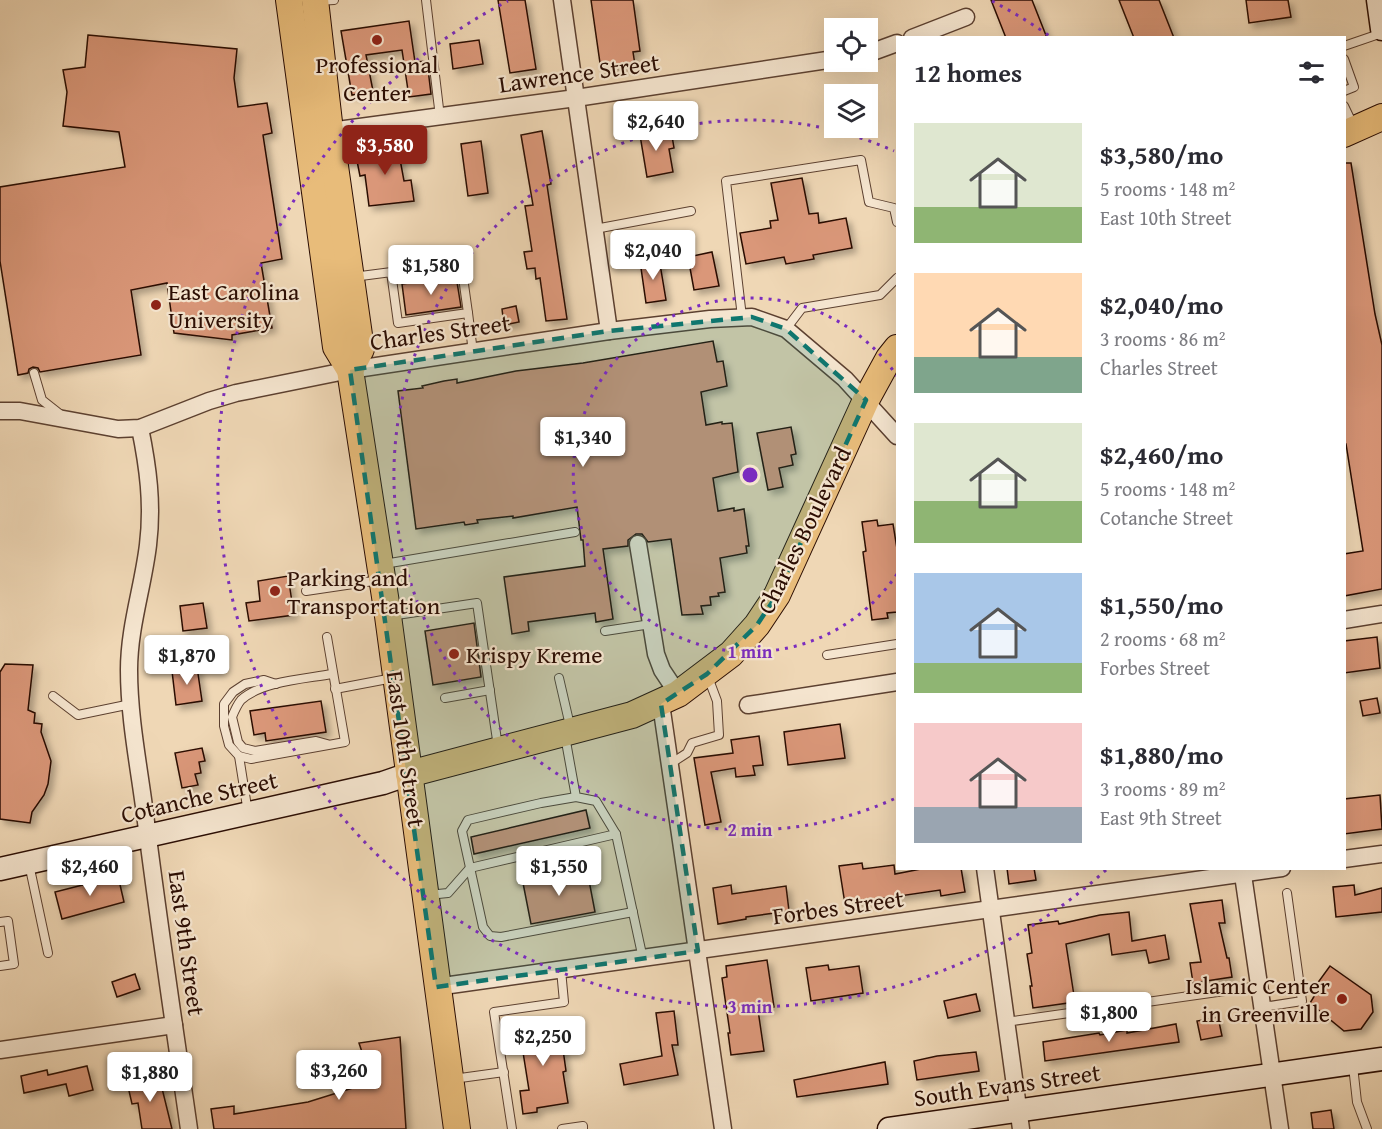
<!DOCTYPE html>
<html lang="en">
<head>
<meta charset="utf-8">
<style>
	:root { --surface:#fff; --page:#f7f7f7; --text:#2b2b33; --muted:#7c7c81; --accent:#8f2418 }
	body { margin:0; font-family:"Gentium Book Plus",serif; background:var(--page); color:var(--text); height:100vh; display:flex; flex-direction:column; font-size:22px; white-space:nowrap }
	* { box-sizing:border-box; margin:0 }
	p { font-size:20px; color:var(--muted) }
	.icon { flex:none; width:33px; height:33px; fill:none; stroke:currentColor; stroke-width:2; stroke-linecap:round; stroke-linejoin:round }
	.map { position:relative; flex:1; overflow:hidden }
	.side { position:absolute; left:896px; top:36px; width:450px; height:834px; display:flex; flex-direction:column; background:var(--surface); border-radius:0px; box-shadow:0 6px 24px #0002 }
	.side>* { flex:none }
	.controls { position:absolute; left:824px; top:18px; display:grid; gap:12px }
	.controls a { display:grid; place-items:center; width:54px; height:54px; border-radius:0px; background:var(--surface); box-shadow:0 6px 24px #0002; font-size:30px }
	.price { position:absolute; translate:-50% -51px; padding:0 14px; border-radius:6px; background:#fff; color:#222; font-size:20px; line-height:39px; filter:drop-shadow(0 2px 3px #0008) }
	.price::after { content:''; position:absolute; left:50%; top:36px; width:18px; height:14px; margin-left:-9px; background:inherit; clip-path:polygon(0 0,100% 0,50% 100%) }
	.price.active { background:var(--accent); color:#fff }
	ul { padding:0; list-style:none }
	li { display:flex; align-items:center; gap:18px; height:150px; padding:0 18px }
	li span { display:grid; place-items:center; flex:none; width:168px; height:120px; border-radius:0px; color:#555 }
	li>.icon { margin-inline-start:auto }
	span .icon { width:72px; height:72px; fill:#fffc; stroke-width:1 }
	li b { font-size:26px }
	h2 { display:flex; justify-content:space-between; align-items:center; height:72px; padding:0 18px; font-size:26px }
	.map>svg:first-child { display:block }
	.building { fill:#da9779; stroke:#2b0d03; stroke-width:1.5; filter:url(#shadow) }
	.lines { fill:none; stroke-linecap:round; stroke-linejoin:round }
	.lane-casing { stroke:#5c4030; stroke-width:10 }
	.street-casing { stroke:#5c4030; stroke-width:19 }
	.secondary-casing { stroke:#2b0d03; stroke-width:25 }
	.primary-casing { stroke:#2b0d03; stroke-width:28 }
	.lane { stroke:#f5e5cf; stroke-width:8 }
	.street { stroke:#f5e5cf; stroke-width:16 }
	.secondary { stroke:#f5e5cf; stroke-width:22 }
	.primary { stroke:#e8bc7a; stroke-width:26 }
	.marked { fill:#0f766e; fill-opacity:0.2; stroke:#0f766e; stroke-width:4.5; stroke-dasharray:12 8; stroke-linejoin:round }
	.ring { fill:none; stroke:#7b2cbf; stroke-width:3; stroke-dasharray:3 6 }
	.poi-dot { fill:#8f2418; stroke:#f5e5cf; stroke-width:2 }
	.labels { text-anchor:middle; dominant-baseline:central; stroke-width:4.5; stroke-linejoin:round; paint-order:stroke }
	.poi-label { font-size:24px; fill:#2b0d03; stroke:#f5e5cf; text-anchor:start }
	.street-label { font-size:24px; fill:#2b0d03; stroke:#f5e5cf }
	.centre { fill:#7b2cbf; stroke:#f5e5cf; stroke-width:3 }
	.ring-label { font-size:18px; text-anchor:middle; font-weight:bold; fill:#7b2cbf; stroke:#f5e5cf; stroke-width:4.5; stroke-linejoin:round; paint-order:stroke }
</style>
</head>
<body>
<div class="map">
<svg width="1382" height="1129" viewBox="0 0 1382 1129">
	<defs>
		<filter id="shadow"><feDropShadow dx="4.5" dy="4.5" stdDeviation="3" flood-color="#0004"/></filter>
	</defs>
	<rect width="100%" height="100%" fill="#efd7b5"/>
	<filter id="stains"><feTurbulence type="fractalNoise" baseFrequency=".00333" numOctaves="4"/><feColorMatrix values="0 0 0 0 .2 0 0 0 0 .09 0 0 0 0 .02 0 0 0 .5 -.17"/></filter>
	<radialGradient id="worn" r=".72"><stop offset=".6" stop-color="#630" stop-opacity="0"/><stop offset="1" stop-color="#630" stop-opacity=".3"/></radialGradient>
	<g class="building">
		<polygon points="498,0 525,0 536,69 510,73"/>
		<polygon points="591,0 633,0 640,51 633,52 635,65 601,70"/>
		<polygon points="991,0 1032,0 1047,38 1006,38"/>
		<polygon points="1119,0 1159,0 1174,38 1134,38"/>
		<polygon points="1246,0 1288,0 1291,17 1249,23"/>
		<polygon points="409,21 415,62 427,61 431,94 409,97 402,50 366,55 373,91 352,95 341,31"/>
		<polygon points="88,35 237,49 234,78 238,107 267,103 272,133 263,135 282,259 261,263 272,328 232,335 232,340 174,333 167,283 131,290 141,355 40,372 38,368 33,367 29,369 28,373 18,375 0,261 0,187 125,167 119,132 63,126 67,92 63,70 85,67"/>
		<polygon points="479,40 483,64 453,69 450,44"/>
		<polygon points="658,126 661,138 672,136 674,148 669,149 673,172 647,177 639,129"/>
		<polygon points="542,131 551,184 547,185 567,319 546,321 540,278 536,279 535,268 527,269 524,252 532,251 525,206 533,205 521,135"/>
		<polygon points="481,141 488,193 468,196 461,144"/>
		<polygon points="397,143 404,181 411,180 414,201 369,206 365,175 360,176 357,161 364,160 362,150"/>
		<polygon points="1344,163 1351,163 1375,314 1382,345 1382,589 1344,596 1344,554 1363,551 1346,444 1344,444"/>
		<polygon points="802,178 809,214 818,213 819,223 846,218 852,248 813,255 814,259 786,264 784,257 746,264 740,233 771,228 770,221 778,220 771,183"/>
		<polygon points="712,252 719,286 694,290 688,257"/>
		<polygon points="659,258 666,300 646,303 640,261"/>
		<polygon points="456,276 461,307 406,315 402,284"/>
		<polygon points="516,306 519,322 504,325 502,309"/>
		<polygon points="713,341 717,362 723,361 727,386 701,392 706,425 722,422 722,424 732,423 738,472 713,478 718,511 734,508 734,511 744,509 749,546 746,546 747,553 720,558 725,592 718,593 719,596 710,597 711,605 701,606 703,614 682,615 671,539 648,542 642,534 636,534 628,540 628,546 603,549 613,619 596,622 595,613 528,622 529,631 512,634 504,577 585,566 583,540 581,540 577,507 513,518 513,516 477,520 478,523 465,525 464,522 416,529 398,391 423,388 422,386 444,381 457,379 457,383 516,371 583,363"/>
		<polygon points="791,427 796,454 791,455 793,465 779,468 783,487 768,490 757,433"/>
		<polygon points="877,520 878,526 893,524 897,549 897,612 887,613 888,618 872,620 863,552 866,551 862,522"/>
		<polygon points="288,576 294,615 249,621 246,603 260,601 258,581"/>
		<polygon points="203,603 207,628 183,631 180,606"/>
		<polygon points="474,623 481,677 433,685 425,631"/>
		<polygon points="1377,637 1380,668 1344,673 1344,641"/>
		<polygon points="5,664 33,665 28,710 35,713 34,723 42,724 41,732 51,761 48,784 44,795 32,812 30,823 0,819 0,672"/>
		<polygon points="197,667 202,701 176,705 172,671"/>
		<polygon points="1377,698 1380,713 1363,716 1360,701"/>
		<polygon points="321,701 326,732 266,741 265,733 254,735 250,711"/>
		<polygon points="840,724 845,758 788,765 784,732"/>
		<polygon points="759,736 763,765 753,766 755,775 736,777 735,768 711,772 721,822 705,825 694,758 733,753 731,740"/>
		<polygon points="202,748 205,761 199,762 201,773 195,774 198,785 182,788 175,753"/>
		<polygon points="1380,795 1382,829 1344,834 1344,799"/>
		<polygon points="586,810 590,828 474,854 471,837"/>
		<polygon points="862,863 863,869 894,865 895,874 926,868 961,868 965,892 941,896 940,890 845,904 839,866"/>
		<polygon points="1007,868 1034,868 1036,880 1009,884"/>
		<polygon points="587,870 595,912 531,924 523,883"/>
		<polygon points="118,876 124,902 62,919 55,892"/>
		<polygon points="731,885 732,894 786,886 789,911 746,917 746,919 718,924 713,888"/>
		<polygon points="1354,885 1355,895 1382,888 1382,912 1336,917 1333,887"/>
		<polygon points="1222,900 1225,923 1219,923 1227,958 1229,958 1232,977 1193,983 1190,963 1201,962 1190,904"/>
		<polygon points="1129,912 1132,941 1165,935 1169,959 1149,963 1146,950 1112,955 1109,934 1066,944 1075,1002 1033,1008 1030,986 1032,986 1027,954 1032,953 1028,925 1058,921 1059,924 1100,915"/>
		<polygon points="767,960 774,1007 758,1010 764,1051 731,1055 728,1033 730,1033 722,978 727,977 726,966"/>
		<polygon points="828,965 829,970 859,966 863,993 811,1001 806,968"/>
		<polygon points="1330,966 1371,995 1373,1012 1361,1029 1344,1031 1310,1003 1315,995 1311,992"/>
		<polygon points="135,974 140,989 117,997 112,982"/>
		<polygon points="976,994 980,1011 948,1018 944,1001"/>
		<polygon points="674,1011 678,1045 672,1045 678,1075 624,1085 620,1064 662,1056 656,1013"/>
		<polygon points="1218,1017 1222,1036 1201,1040 1197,1021"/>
		<polygon points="559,1021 566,1071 563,1072 568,1103 537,1108 537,1112 523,1114 520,1091 529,1090 519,1027"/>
		<polygon points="1176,1024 1179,1042 1045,1061 1043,1042 1099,1033 1100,1035 1127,1030 1127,1033"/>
		<polygon points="400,1037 406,1129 214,1129 211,1109 234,1106 234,1114 308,1102 372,1082 359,1043"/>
		<polygon points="976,1052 979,1071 917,1080 914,1061 937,1056"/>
		<polygon points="885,1062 888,1084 797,1097 794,1080"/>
		<polygon points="87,1066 93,1090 69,1096 66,1084 24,1093 21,1076 47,1070 48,1075"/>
		<polygon points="159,1076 172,1129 142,1129 138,1103 132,1104 127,1082"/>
		<polygon points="1331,1110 1334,1129 1313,1129 1311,1113"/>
	</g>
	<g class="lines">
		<g class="lane-casing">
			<g id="lane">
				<polyline points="426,0 440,117"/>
				<polyline points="318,1 334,0"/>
				<polyline points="1344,46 1382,33"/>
				<polyline points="1344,59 1354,87 1344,91"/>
				<polyline points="1344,106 1354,127"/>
				<polyline points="595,229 691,211"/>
				<polyline points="353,277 461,263 468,313 398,323 391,272"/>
				<polyline points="468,313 473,352"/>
				<polyline points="742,317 726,181 861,160 869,202 894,208 897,222"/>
				<polyline points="786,329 802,308 880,295 897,278"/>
				<polyline points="34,373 42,400 61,415"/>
				<polyline points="384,564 575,532"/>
				<polyline points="306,591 380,580"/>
				<polyline points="390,616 477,603 498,747"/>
				<polyline points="605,631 651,624"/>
				<polyline points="827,655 897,644"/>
				<polyline points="559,678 571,730"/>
				<polyline points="276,684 264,680 245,684 233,692 224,704 224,726 229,745 239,756 251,759 345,742 327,637"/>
				<polyline points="335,689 393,678"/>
				<polyline points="53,696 78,715 131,704"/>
				<polyline points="445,698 490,690"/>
				<polyline points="565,736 576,797 596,801 616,834 643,959"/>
				<path d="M327,744L316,741L255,751L243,748L238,742L232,717C234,712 237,705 241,700C262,681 305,679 332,674"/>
				<polyline points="239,756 248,813"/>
				<polyline points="670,764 687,753 692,743 719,735 717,701 708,677"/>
				<polyline points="576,797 541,803 468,820 462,831 483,927 490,936 501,937 633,912"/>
				<polyline points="29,864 48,953"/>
				<polyline points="428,895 448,893 470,868 616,834"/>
				<polyline points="0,922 8,921 14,964 0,966"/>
				<polyline points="1263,1007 1302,1001 1287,893"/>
				<polyline points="1006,1022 1260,986"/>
				<polyline points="1353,1066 1357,1102 1367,1129"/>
				<polyline points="453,1079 504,1072"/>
				<polyline points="512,1129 494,1012 564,1002 561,970"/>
				<polyline points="562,1129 583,1126 583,1129"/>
			</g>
		</g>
		<g class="street-casing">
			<g id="street">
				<polyline points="562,0 609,331"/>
				<polyline points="912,38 966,17"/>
				<polyline points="867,54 897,43"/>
				<polyline points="330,131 576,98 834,59"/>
				<polyline points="0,411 20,411 118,429 140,428 209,401 236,393 350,370 609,331 710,319 752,317 786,329 845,379 897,436"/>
				<path d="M140,428C148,467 153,504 148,545C143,587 129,627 129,670C129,718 139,767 145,814C158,919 174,1024 189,1129"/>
				<polyline points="638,544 656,654 662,670 678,694"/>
				<polyline points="1344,620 1382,614"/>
				<polyline points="661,704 723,1129"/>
				<polyline points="748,705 897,682"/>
				<polyline points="1344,859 1382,854"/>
				<polyline points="985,868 1021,1129"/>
				<polyline points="1242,868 1280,1129"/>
				<polyline points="436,987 1282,868"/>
				<polyline points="0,1050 174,1025"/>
			</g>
		</g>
		<g class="secondary-casing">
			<g id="secondary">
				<polyline points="1378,0 1382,29"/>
				<polyline points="0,869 383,783 409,774"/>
				<polyline points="889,1129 1382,1059"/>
			</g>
		</g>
		<g class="primary-casing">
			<g id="primary">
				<polyline points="289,0 336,347 350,370 388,616 457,1129"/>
				<polyline points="315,0 330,131 361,349 350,370"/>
				<polyline points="1344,134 1382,117"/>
				<polyline points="409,774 632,715 678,694 731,654 757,625 777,595 866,400 889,358 897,348"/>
			</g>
		</g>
		<use href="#lane" class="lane"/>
		<use href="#street" class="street"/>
		<use href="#secondary" class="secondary"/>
		<use href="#primary" class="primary"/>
	</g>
	<path class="marked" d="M752,317L786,329L866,400L777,595L757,625L707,674L661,704L698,951L436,987L350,370L609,331Z"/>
	<g class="ring">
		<path d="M897 574A177 177 0 1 1 897 376"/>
		<path d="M894 799A355 355 0 1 1 894 151"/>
		<path d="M1106 870A532 532 0 1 1 508 1M992 1A532 532 0 0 1 1051 37"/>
	</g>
	<g class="poi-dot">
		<circle cx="377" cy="40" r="6"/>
		<circle cx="156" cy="305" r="6"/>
		<circle cx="275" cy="591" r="6"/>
		<circle cx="454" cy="654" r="6"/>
		<circle cx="1342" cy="999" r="6"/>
	</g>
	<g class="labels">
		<g class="poi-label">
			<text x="377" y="64" text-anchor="middle">Professional<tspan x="377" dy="28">Center</tspan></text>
			<text x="168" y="291">East Carolina<tspan x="168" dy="28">University</tspan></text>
			<text x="287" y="577">Parking and<tspan x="287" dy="28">Transportation</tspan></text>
			<text x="466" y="654">Krispy Kreme</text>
			<text x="1330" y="985" text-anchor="end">Islamic Center<tspan x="1330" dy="28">in Greenville</tspan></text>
		</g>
		<g class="street-label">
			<text transform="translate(579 73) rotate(-8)">Lawrence Street</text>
			<text transform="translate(440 332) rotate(-8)">Charles Street</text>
			<text transform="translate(804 530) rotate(-64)">Charles Boulevard</text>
			<text transform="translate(406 749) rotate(82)">East 10th Street</text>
			<text transform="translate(199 797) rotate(-13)">Cotanche Street</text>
			<text transform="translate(838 907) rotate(-8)">Forbes Street</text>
			<text transform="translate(187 943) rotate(82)">East 9th Street</text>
			<text transform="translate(1007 1085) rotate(-8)">South Evans Street</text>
		</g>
	</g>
	<circle cx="750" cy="475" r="9" class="centre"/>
	<g class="ring-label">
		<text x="750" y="658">1 min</text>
		<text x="750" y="836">2 min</text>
		<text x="750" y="1013">3 min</text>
	</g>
	<rect width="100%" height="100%" filter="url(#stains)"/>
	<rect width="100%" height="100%" fill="url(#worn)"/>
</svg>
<div class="controls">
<a><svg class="icon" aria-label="locate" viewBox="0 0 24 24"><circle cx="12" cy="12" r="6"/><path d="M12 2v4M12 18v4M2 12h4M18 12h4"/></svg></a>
<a><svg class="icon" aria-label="layers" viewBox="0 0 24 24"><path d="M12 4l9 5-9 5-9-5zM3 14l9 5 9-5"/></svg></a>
</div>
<b class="price" style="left:656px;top:152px">$2,640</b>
<b class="price active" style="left:385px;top:176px">$3,580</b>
<b class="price" style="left:653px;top:281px">$2,040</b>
<b class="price" style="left:431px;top:296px">$1,580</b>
<b class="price" style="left:583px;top:468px">$1,340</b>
<b class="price" style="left:187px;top:686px">$1,870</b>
<b class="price" style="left:90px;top:897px">$2,460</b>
<b class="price" style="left:559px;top:897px">$1,550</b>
<b class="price" style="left:1109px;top:1043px">$1,800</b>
<b class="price" style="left:543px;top:1067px">$2,250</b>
<b class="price" style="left:339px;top:1101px">$3,260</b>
<b class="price" style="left:150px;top:1103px">$1,880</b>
<section class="side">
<h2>12 homes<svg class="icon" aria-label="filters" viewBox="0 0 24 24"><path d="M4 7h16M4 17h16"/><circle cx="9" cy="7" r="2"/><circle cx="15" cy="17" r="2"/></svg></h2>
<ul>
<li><span style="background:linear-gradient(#dfe7d0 70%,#8fb573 0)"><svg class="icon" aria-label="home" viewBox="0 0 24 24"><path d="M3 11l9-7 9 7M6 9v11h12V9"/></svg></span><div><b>$3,580/mo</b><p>5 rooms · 148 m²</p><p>East 10th Street</p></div></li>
<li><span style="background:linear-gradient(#ffd9b3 70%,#7fa58c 0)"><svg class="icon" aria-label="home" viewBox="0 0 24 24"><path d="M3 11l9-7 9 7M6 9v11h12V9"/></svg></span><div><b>$2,040/mo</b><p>3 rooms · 86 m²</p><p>Charles Street</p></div></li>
<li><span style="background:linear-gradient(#dfe7d0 65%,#8fb573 0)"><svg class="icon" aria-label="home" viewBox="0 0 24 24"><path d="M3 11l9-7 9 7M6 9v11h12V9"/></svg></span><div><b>$2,460/mo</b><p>5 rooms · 148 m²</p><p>Cotanche Street</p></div></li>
<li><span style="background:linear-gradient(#a9c7e8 75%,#8fb573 0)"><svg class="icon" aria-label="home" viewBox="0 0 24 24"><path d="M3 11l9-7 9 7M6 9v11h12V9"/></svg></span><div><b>$1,550/mo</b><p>2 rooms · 68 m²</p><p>Forbes Street</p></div></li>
<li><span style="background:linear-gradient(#f6c9c9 70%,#9aa5b1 0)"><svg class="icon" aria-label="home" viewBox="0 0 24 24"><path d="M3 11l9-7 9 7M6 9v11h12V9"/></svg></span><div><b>$1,880/mo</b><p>3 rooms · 89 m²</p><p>East 9th Street</p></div></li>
</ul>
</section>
</div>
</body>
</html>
